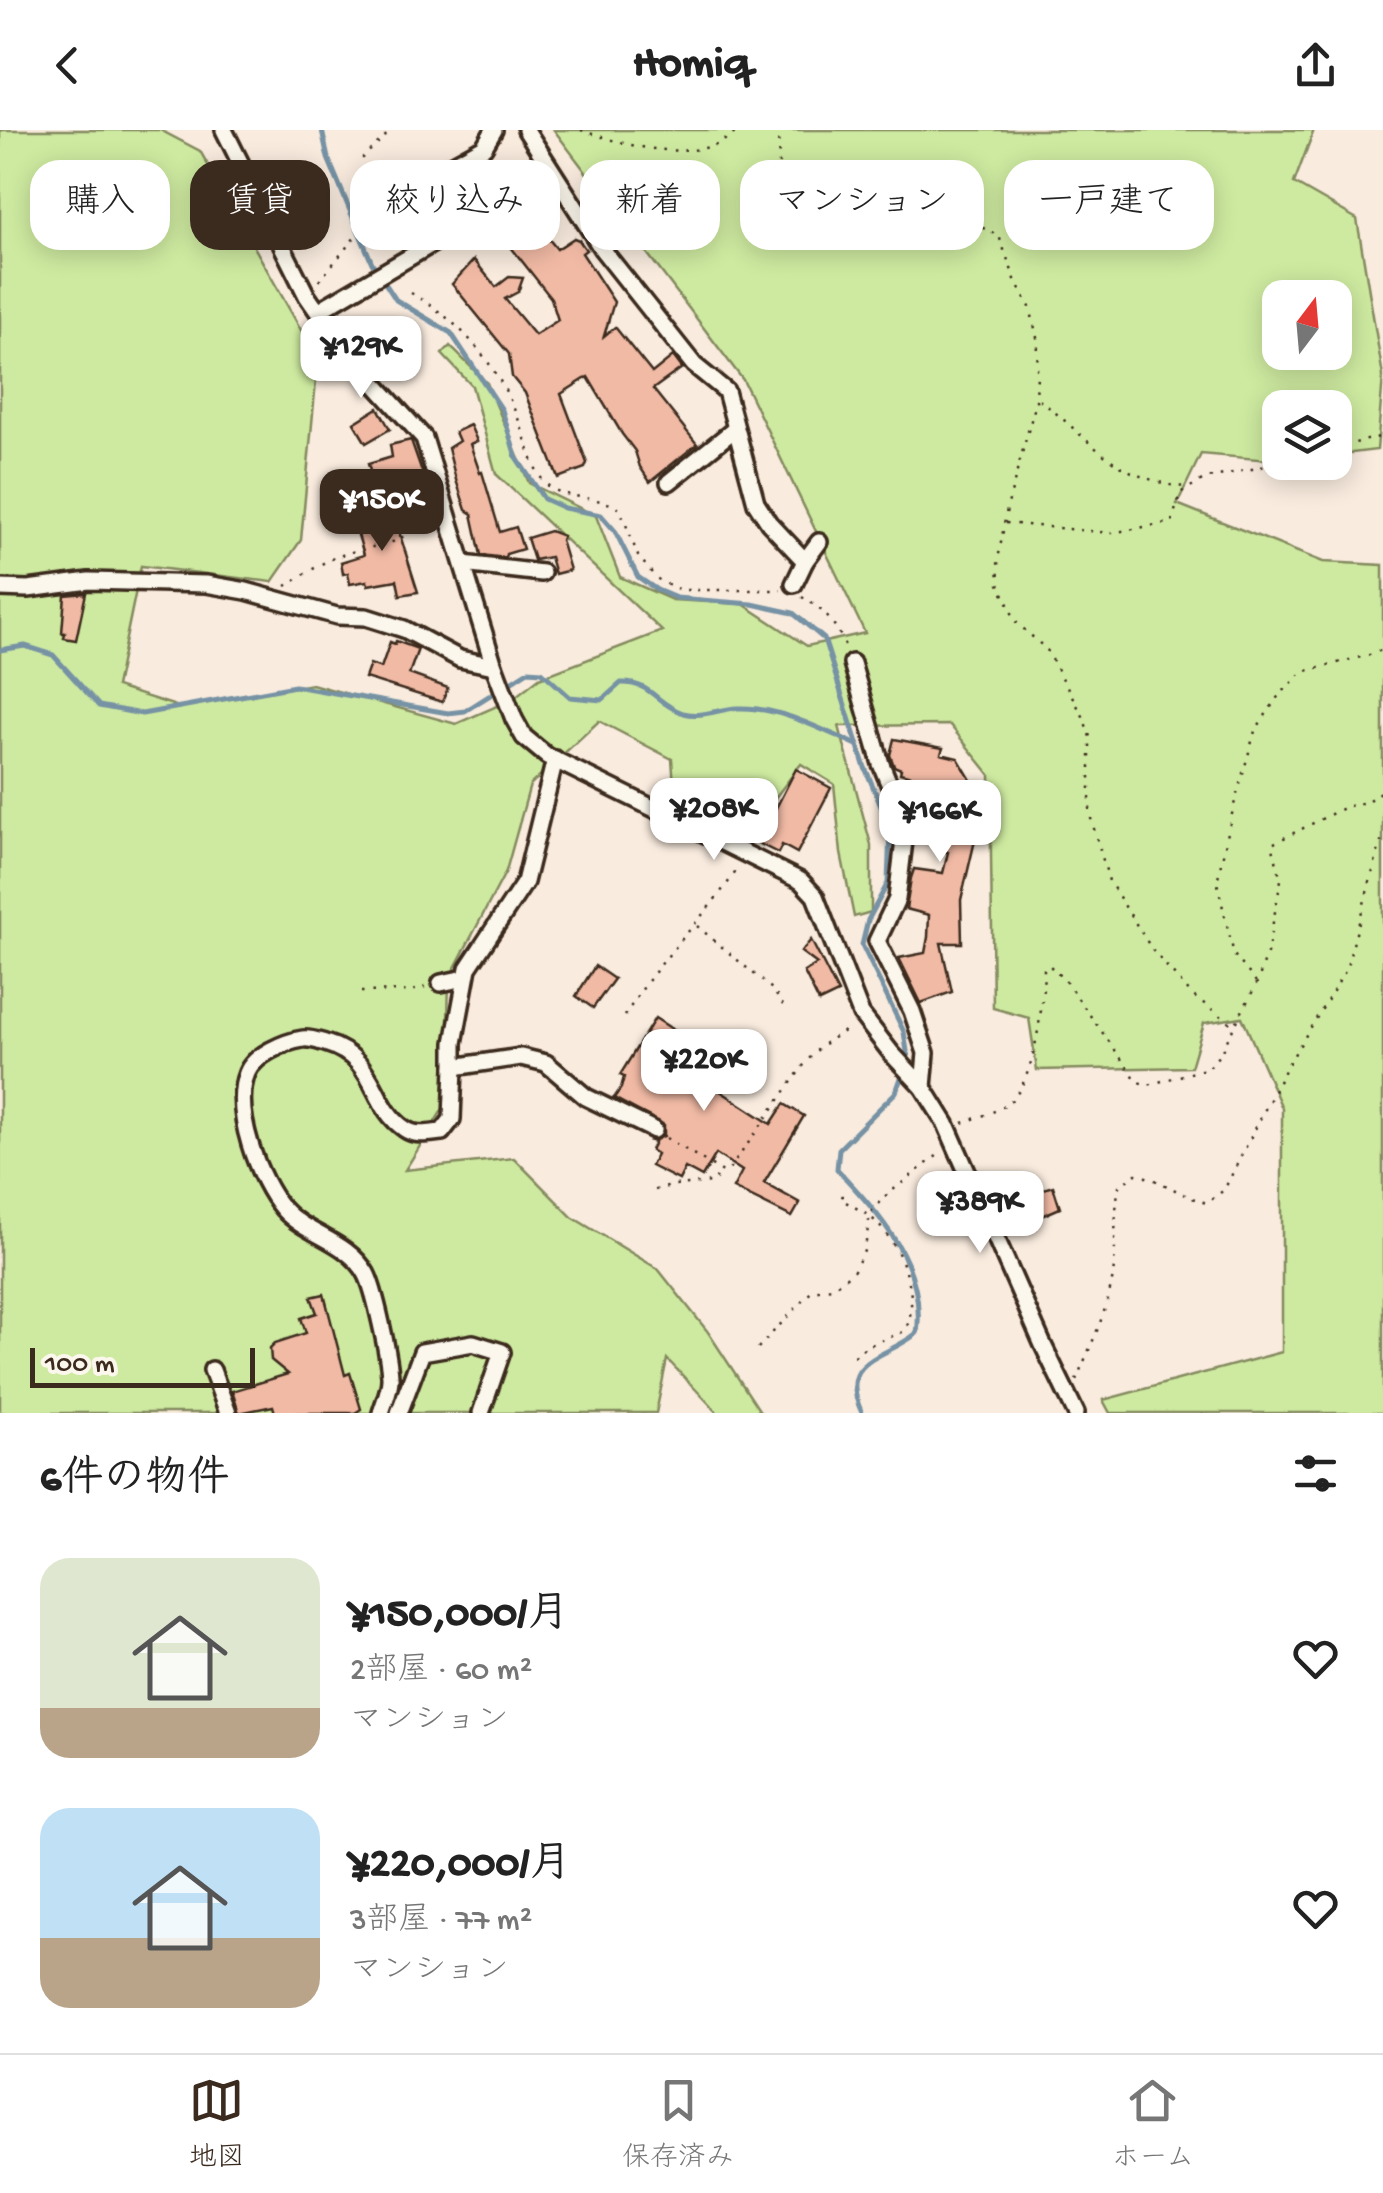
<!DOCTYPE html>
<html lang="ja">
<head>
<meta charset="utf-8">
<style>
	:root { --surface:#fff; --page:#f2f2f2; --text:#222; --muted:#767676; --line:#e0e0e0; --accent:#3b2a1e }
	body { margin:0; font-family:"Gochi Hand","Klee One",sans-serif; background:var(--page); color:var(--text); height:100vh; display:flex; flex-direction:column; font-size:38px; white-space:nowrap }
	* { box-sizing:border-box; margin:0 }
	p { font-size:32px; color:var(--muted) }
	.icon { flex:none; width:55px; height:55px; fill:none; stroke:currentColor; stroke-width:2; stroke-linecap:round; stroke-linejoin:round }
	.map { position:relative; height:1283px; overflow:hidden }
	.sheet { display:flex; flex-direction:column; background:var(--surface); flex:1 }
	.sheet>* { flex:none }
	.guide { position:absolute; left:30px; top:30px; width:1325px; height:90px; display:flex; gap:20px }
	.needle { width:65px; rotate:16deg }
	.fabs { position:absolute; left:1262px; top:150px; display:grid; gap:20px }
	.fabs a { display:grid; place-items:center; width:90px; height:90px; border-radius:20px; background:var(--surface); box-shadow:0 5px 25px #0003; font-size:50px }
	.scale { position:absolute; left:30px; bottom:25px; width:225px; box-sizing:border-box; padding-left:10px; border:5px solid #3b2a1e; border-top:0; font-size:28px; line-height:35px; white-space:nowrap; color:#3b2a1e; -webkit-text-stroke:8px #fbf7ec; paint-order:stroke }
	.price { position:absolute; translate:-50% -85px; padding:0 22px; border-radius:20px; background:#fff; color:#222; font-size:32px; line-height:65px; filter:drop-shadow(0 2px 5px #0008) }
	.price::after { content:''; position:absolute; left:50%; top:60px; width:30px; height:22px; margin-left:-15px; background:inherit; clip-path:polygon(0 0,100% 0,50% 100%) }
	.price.current { background:var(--accent); color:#fff }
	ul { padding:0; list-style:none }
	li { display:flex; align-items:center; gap:30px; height:250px; padding:0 40px }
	li span { display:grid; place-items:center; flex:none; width:280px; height:200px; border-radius:30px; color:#555 }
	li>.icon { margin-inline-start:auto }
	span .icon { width:120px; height:120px; fill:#fffc; stroke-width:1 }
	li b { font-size:42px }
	h2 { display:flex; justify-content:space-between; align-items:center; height:120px; padding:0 40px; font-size:42px }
	.tag { padding:0 35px; border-radius:30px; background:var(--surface); box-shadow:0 5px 25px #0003; font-size:35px; line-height:90px }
	.tag.current { background:var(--accent); color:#fff }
	header { display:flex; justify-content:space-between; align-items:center; height:130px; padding:0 40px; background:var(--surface); font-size:45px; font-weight:700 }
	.tab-bar { display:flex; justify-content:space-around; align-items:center; height:140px; border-top:2px solid var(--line); background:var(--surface); font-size:28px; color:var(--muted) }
	.tab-bar a { display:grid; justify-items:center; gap:5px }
	.tab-bar .current { color:var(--accent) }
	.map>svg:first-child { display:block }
	.green { fill:#ceeaa0; stroke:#848a5f; stroke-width:2.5; fill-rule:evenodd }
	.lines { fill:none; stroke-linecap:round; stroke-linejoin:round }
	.stream { stroke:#7692a4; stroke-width:5 }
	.building { fill:#f1baa5; stroke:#3b2a1e; stroke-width:2.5 }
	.minor-casing { stroke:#3b2a1e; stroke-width:22 }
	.path { stroke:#3b2a1e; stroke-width:2.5; stroke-dasharray:2.5 8; stroke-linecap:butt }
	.minor { stroke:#fbf7ec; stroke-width:15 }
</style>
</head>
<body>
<header><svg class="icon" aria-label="back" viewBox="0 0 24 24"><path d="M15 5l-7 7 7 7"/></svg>Homiq<svg class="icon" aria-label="share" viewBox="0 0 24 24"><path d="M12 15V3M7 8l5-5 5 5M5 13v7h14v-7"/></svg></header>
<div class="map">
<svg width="1383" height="1283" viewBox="0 0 1383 1283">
	<rect width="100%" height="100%" fill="#f9ebde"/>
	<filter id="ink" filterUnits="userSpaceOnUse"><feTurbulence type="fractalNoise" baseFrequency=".01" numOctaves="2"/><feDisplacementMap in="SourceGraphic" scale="20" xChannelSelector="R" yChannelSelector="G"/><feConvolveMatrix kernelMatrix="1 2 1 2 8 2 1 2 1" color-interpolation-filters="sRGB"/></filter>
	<g filter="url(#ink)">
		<path class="green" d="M0,0H160L200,21L318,230L301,410L272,452L141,436L116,557L179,577L312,554L456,594L511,570L539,548L662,501L496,344L472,256L442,224L450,216L487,253L529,353L596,386L620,447L672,470L743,474L807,516L865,503L743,250L554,0H1314L1294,53L1357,89L1383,246L1377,320L1335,325V278H1280V331L1201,324L1177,374L1323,432L1383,435V1283H1110L1103,1270L1282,1222V978L1242,887L1204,893L1191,937L1037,940L1029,888L993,878L990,645L950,595L839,596L871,715V782L854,787L841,723L834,654L801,634L751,699L674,655L672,629L599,591L530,655L506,741L449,849L446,974L405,1040L514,1028L572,1087L658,1139L708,1202L761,1283H718L667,1229L656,1283H0ZM1280,168H1335V222H1280Z"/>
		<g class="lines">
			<g class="stream">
				<path d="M322,0L328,28L372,133L396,170L451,203L502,280L516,327L544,369L564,378L601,385L615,401L638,447L657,460L676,468L752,474L793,483L824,509L864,635L890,698L888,753L868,790L862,815L904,902L908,928L896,962L839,1019L837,1039C880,1085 927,1136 917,1203C886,1229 836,1228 862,1283"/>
				<path d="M0,520L25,516L53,525L99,576L142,584L295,556L448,583L465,581L528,541L542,542L570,567L602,570L621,553C651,552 656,574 683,583C701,588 719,579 737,578C778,576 820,599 857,615"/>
			</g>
		</g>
		<g class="building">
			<polygon points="511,69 526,90 529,89 537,99 539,97 557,119 574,108 579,110 586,120 582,123 614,172 604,206 615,197 652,243 673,226 682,238 653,259 697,314 650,352 640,337 635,321 622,304 588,247 561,264 587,333 585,338 558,348 525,263 512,247 509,224 452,154 474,130 496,157 509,147 523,148 518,162 505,169 535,205 558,190 551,168 496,98 511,88 501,77"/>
			<polygon points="378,278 390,299 366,313 354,293"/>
			<polygon points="470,295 477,311 470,314 480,343 482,342 500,402 516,397 523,419 506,424 505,428 481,425 472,384 466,380 456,350 448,318 459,311 455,302"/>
			<polygon points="411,310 426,353 423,357 391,366 386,347 373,351 368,334 392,327 390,315"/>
			<polygon points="388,370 402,400 399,402 418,462 400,465 397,450 368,455 367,451 350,454 348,443 343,444 341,432 364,425 358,405 376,399 367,381"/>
			<polygon points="550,401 563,406 561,410 570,440 555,444 550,427 534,430 527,408"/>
			<polygon points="86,463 76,510 64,508 65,503 62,503 65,465"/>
			<polygon points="396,511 418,519 409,544 448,558 442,572 365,548 370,534 381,538 390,512 395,514"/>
			<polygon points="894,609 943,618 941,624 958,628 984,672 961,770 962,813 941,813 952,862 921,873 899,828 925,823 928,807 929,785 906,779 911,748 914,739 943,743 948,722 943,721 954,673 941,654 900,643 901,639 894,636 890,625"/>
			<polygon points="796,639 831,658 797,723 782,715 778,723 758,713"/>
			<polygon points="811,810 838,863 819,872 804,842 817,834 801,822"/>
			<polygon points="595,836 614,849 593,878 576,866"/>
			<polygon points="655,888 700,917 707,907 732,925 711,955 771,994 784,974 804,986 764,1053 800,1073 792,1087 733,1058 742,1041 716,1024 702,1047 685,1038 679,1050 651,1036 657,1024 651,1020 655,1012 651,1011 664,1006 664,995 614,968 621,958 624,947 620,945"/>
			<polygon points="1053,1056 1060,1078 1030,1091 1020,1066"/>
			<polygon points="324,1164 345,1245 350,1243 361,1279 355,1283 275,1283 273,1276 239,1283 232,1261 288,1244 271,1230 270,1218 275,1213 306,1203 301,1188 317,1183 311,1167"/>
		</g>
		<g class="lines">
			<g class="minor-casing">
				<g id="minor">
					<polyline points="224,0 307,166 345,221 424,308 494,536 514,589 524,607 547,626 801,751 815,766 861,884 892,924 923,957 946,994 1043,1215 1076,1283"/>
					<polyline points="526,0 602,119 694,235 726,261 756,373 769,393 805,431 794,454"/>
					<polyline points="318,181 466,94 439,42 484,17 494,0"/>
					<polyline points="669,352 735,299"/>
					<polyline points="805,431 819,412"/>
					<polyline points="463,434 542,443"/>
					<polyline points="0,458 28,459 89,451 206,454 246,461 337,486 366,487 404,499 460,529 494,536"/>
					<polyline points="852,533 881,634 902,685 904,711 897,769 877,811 912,881 926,923 923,957"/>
					<polyline points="555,629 525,752 468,838 454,913 454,937 521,927 546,933 586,967 654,1000"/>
					<polyline points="441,853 465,848"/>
					<polyline points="212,1240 228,1283"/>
					<path d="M381,1283C384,1272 391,1258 390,1246C389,1227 375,1159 366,1143C348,1111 306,1105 283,1079C258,1050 232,980 247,943C254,925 284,912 303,909C310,908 318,911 325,913C379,929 369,975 405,999C416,1007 430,1003 442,1002L452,989L454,937"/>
					<polyline points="399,1283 422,1222 473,1213 502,1222 481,1283"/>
				</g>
			</g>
			<g class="path">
				<path d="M581,0C621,14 670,28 713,16C722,13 731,5 740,0"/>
				<polyline points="778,0 779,36 791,60 850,66 889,87 928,85 955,91 967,90 999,106 1016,152 1030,177 1038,212 1036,272 1007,378 998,430 999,454 1016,492 1047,520 1083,586 1090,607 1090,685 1109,751 1153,821 1192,865 1235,896"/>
				<polyline points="319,151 355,107 372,100 367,84 363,27 392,0"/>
				<path d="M411,163C463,193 497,234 519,291C526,308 531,334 542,349C558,372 596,363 620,379L638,426L656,448L670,456L681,460H781"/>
				<path d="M1039,270C1081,300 1104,337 1156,351C1167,354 1176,358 1187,356"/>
				<polyline points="1335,318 1383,306"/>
				<polyline points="1006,393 1111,403 1172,392 1180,363 1204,349 1285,332"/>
				<path d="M286,456C301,447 317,435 334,428C381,409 390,426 432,382"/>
				<path d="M802,467C825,480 838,496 847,521"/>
				<polyline points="697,796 772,859 783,875"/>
				<polyline points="1256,852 1234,825 1217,752 1234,675 1255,601 1277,568 1302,542 1373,524 1383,519"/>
				<polyline points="361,862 412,861 425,857"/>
				<path d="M625,886C656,832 704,789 739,737"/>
				<path d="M963,993C977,987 995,983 1007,974C1036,954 1043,872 1044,839L1049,835L1066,852L1138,952L1148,955L1208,938L1220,924L1257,853L1267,824L1281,750L1272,714L1345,677L1366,672L1383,660"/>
				<polyline points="666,1008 723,1042 729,1040 806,932 821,916 850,897"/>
				<polyline points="655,1060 675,1055 714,1052 721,1041"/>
				<path d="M843,1065L841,1069C852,1076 865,1082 875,1091C901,1117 922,1166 905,1201L865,1217L850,1230"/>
				<polyline points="758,1218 812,1161 832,1158 853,1142 865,1119 870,1083 884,1067 943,1021"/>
				<path d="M1076,1250C1091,1215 1111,1174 1114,1136C1116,1108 1114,1083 1119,1056L1136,1044C1162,1050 1181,1066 1207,1073L1224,1060L1287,936L1346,840L1383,704"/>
			</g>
			<use href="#minor" class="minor"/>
		</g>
	</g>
</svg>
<div class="fabs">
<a><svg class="needle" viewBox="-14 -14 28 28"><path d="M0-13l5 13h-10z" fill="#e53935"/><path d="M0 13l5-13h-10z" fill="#767676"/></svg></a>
<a><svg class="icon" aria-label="layers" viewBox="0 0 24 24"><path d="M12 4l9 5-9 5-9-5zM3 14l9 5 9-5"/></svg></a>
</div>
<div class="scale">100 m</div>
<b class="price" style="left:361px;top:271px">¥129K</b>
<b class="price current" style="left:382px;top:424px">¥150K</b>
<b class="price" style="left:714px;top:733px">¥208K</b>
<b class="price" style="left:940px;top:735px">¥166K</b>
<b class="price" style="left:704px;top:984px">¥220K</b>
<b class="price" style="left:980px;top:1126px">¥389K</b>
<div class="guide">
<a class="tag">購入</a>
<a class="tag current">賃貸</a>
<a class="tag">絞り込み</a>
<a class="tag">新着</a>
<a class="tag">マンション</a>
<a class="tag">一戸建て</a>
</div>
</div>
<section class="sheet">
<h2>6件の物件<svg class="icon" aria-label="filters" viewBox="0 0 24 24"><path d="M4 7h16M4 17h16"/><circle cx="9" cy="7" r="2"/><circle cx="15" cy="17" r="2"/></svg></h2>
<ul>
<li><span style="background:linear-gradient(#dfe7d0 75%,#b9a48a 0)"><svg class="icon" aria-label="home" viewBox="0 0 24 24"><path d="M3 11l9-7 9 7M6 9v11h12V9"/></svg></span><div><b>¥150,000/月</b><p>2部屋 · 60 m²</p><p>マンション</p></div><svg class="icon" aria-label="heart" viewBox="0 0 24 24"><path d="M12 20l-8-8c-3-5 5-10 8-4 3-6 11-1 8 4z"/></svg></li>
<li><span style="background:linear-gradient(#bfe0f5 65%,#b9a48a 0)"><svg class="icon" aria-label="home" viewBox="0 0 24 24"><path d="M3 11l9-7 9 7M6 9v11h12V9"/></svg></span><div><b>¥220,000/月</b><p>3部屋 · 77 m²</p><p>マンション</p></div><svg class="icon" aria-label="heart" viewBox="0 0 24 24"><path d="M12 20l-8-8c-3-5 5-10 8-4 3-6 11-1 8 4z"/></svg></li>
</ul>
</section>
<nav class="tab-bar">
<a class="current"><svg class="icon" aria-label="map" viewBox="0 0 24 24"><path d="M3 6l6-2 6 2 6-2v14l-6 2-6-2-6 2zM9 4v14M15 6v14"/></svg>地図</a>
<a><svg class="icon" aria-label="saved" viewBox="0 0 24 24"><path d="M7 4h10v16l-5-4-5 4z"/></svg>保存済み</a>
<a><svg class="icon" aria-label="home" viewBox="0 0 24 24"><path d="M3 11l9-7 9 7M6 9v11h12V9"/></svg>ホーム</a>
</nav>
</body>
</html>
